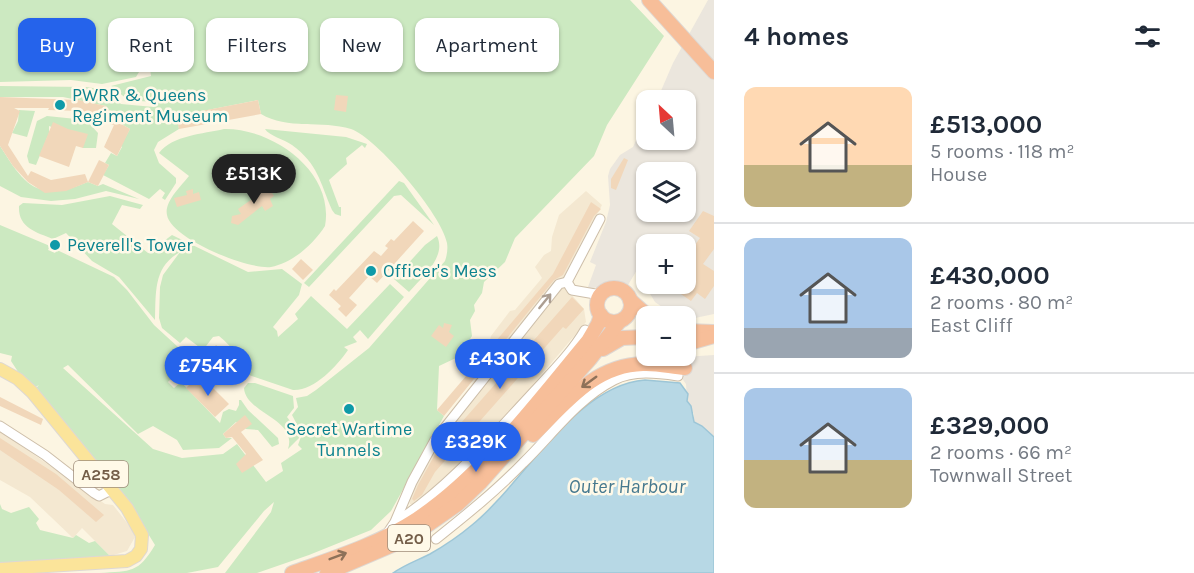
<!DOCTYPE html>
<html lang="en">
<head>
<meta charset="utf-8">
<style>
	:root { --surface:#fff; --page:#f2f2f3; --text:#1f2937; --muted:#747a83; --line:#e0e1e3; --accent:#2563eb }
	body { margin:0; font-family:Karla,sans-serif; background:var(--page); color:var(--text); height:100vh; display:flex; flex-direction:column; font-size:22px; white-space:nowrap }
	* { box-sizing:border-box; margin:0 }
	p { font-size:20px; color:var(--muted) }
	.icon { flex:none; width:33px; height:33px; fill:none; stroke:currentColor; stroke-width:2; stroke-linecap:round; stroke-linejoin:round }
	.map { position:relative; flex:1; overflow:hidden }
	.details { display:flex; flex-direction:column; background:var(--surface); width:480px }
	.details>* { flex:none }
	.guide { position:absolute; left:18px; top:18px; width:570px; height:54px; display:flex; gap:12px }
	.needle { width:39px; rotate:334deg }
	.controls { position:absolute; left:636px; top:90px; display:grid; gap:12px }
	.controls a { display:grid; place-items:center; width:60px; height:60px; border-radius:12px; background:var(--surface); box-shadow:0 2px 4px #0004; font-size:30px }
	.price { position:absolute; translate:-50% -51px; padding:0 14px; border-radius:21px; background:var(--accent); color:#fff; font-size:20px; line-height:39px; filter:drop-shadow(0 2px 3px #0008) }
	.price::after { content:''; position:absolute; left:50%; top:36px; width:18px; height:14px; margin-left:-9px; background:inherit; clip-path:polygon(0 0,100% 0,50% 100%) }
	.price.active { background:#222; color:#fff }
	ul { padding:0; list-style:none }
	li { display:flex; align-items:center; gap:18px; height:150px; padding:0 30px }
	li+li { border-top:2px solid var(--line) }
	li span { display:grid; place-items:center; flex:none; width:168px; height:120px; border-radius:12px; color:#555 }
	li>.icon { margin-inline-start:auto }
	span .icon { width:72px; height:72px; fill:#fffc; stroke-width:1 }
	li b { font-size:26px }
	h2 { display:flex; justify-content:space-between; align-items:center; height:72px; padding:0 30px; font-size:26px }
	.pill { padding:0 21px; border-radius:12px; background:var(--surface); box-shadow:0 2px 4px #0004; font-size:21px; line-height:54px }
	.pill.active { background:var(--accent); color:#fff }
	main { display:flex; flex:1; min-height:0 }
	.map>svg:first-child { display:block }
	.residential { fill:#f4e8d1 }
	.industrial { fill:#ebe6dd; fill-rule:evenodd }
	.green { fill:#cce9c1 }
	.water { fill:#b7d8e5; stroke:#9dc6d7; stroke-width:1.5 }
	.building { fill:#f1d7ba }
	.lines { fill:none; stroke-linecap:round; stroke-linejoin:round }
	.minor-casing { stroke:#cdbea9; stroke-width:11 }
	.major-casing { stroke:#ded8d3; stroke-width:14 }
	.highway-casing { stroke:#ded8d3; stroke-width:16 }
	.minor { stroke:#fff; stroke-width:9 }
	.major { stroke:#fbe49a; stroke-width:12 }
	.highway { stroke:#f7be99; stroke-width:14 }
	.oneway { stroke:#ac9e92 }
	.oneway2 { stroke:#8e7159 }
	.culture-dot { fill:#0f9aa8; stroke:#fff9e8; stroke-width:2 }
	.labels { text-anchor:middle; dominant-baseline:central; stroke-width:5; stroke-linejoin:round; paint-order:stroke }
	.shield { fill:#fff9e8; stroke:#9e8c79; stroke-width:1.5 }
	.shield-label { font-size:16px; font-weight:bold; fill:#745e49 }
	.culture-label { font-size:18px; fill:#0d838f; stroke:#fff9e8; text-anchor:start }
	.water-label { font-size:20px; font-style:italic; fill:#45788e; stroke:#fff9e8 }
</style>
</head>
<body>
<main>
<div class="map">
<svg width="714" height="573" viewBox="0 0 714 573">
	<rect width="100%" height="100%" fill="#fcf5e2"/>
	<g class="residential">
		<polygon points="586,191 602,205 567,273 476,381 470,375 475,362 474,359 488,346 491,336 510,311 515,310 542,278 535,267 544,255 551,251 552,237 559,215"/>
		<polygon points="564,286 584,309 586,322 488,438 467,460 416,504 410,504 409,496 438,443"/>
		<polygon points="0,431 105,504 113,505 131,528 135,537 127,551 110,556 82,528 73,538 30,497 0,480"/>
	</g>
	<g class="industrial">
		<path d="M708,0H714V314L695,318L672,314L655,302L649,292L648,284H686V244H646V278L637,270L628,285L611,283L590,289L588,287L596,265L590,262L606,222L610,205L608,176L610,169L620,155L633,147L646,119V140H686V100H657L673,63ZM646,172H686V212H646Z"/>
		<polygon points="714,355 714,437 702,426 694,422 694,414 687,401 686,384 681,377 684,357"/>
	</g>
	<g class="green">
		<path d="M0,0H630L664,36L607,125L594,156L515,238L505,262L484,282L482,293L474,305L475,311L470,320L472,336L458,357L439,366L437,410L444,416L391,511L371,530L309,555L257,573H225L271,512L274,502L264,511L218,567L187,573H99C132,571 138,573 155,545L123,493L36,388L39,385L30,390L11,361L12,356L0,353V225L50,246L48,250L55,253L57,250L114,277L127,290L154,325L190,358L168,382L174,388L181,382L220,423L223,412L229,409L236,411L239,405V400H241L248,410L278,438L279,444L272,447L258,430L246,429L236,422L223,434L226,438H232L219,448L183,450L177,440L153,426L138,434L68,365L63,368L153,449L182,458L223,454L237,444L266,482L283,471L281,463L302,449L298,445L302,434L292,415L298,407L296,398L307,396L316,390L369,348L445,261C447,255 448,249 447,243C442,215 377,138 351,129C322,120 287,130 261,114L258,100L177,116L179,129L158,142L154,150L159,163L176,178V183L165,200L162,198L165,193L160,189L149,199L103,175L109,165L105,163L111,153L117,156L122,147L118,144L125,138L130,129L116,121L106,106L63,97H0V86L86,87L106,90L121,104L154,107L156,104L153,102L128,100L111,86L151,76L150,69L139,72L136,77L102,84L71,80L0,82Z"/>
		<polygon points="19,110 35,111 27,137 12,133 18,121"/>
		<path d="M47,116L86,120L98,133L96,148H83C77,138 61,130 49,126V133L36,165L29,163L27,156L37,121Z"/>
		<path d="M224,129C273,128 335,172 325,226C313,245 292,263 271,267C249,270 171,239 167,215C164,202 181,186 189,176L159,153C173,135 203,134 224,129Z"/>
		<path d="M265,129L346,137L367,144L365,148L362,145L346,158L347,164L329,180L339,207H341V216L335,214L332,210C320,182 318,164 292,145C284,139 269,136 265,129Z"/>
		<path d="M0,146C26,188 39,202 88,182L98,186L103,184L139,199L106,191L75,199L51,201L21,197L0,186Z"/>
		<polygon points="399,181 404,183 434,225 401,195 394,196 309,287 304,283"/>
		<path d="M110,196L143,205L140,209L122,205L112,224L148,253L172,235L248,272L282,269L302,284L299,295L273,327L277,331L278,337L298,319L295,314L311,296L347,329L390,284L404,297L368,339L360,330L353,337L357,342L344,347L348,350C337,366 314,391 293,390L249,375C241,361 233,347 219,336L213,337L203,350L186,337L180,343L162,328L159,318L160,287L163,275L180,252C153,267 156,293 155,320L119,277L92,261L66,233L53,239C36,232 18,228 19,206L23,203L62,205Z"/>
		<path d="M437,236C447,257 422,277 409,292L394,279L425,245Z"/>
		<path d="M248,383H255L293,396L294,408L287,417L297,430L299,438L288,449C298,419 245,413 244,388Z"/>
		<polygon points="0,504 2,509 11,513 29,507 39,519 36,523 40,530 73,538 76,535 89,543 95,541 110,556 0,565"/>
	</g>
	<path class="water" d="M645,380L680,383L688,394L687,401L691,406L694,422L702,426L714,437V573H393C404,565 418,560 430,554C444,546 459,536 472,525C523,484 575,385 645,380Z"/>
	<g class="building">
		<polygon points="336,95 348,96 346,112 334,110"/>
		<polygon points="0,97 78,100 106,106 116,121 130,129 117,156 104,147 114,125 95,121 98,114 80,111 48,110 49,108 14,108 20,111 8,145 28,176 31,171 51,180 85,174 88,182 66,191 45,193 28,182 13,166 0,146"/>
		<polygon points="258,100 261,114 179,129 176,116"/>
		<polygon points="53,122 68,129 88,134 83,148 76,146 69,167 39,156"/>
		<polygon points="624,158 628,160 616,190 611,188 611,179"/>
		<polygon points="99,160 109,165 98,186 88,182"/>
		<polygon points="260,186 263,191 269,188 274,196 270,199 273,206 265,211 262,206 238,225 231,223 232,216 241,214 238,209 255,197 252,191"/>
		<polygon points="193,189 193,194 199,192 201,200 177,207 174,198 187,195 186,191"/>
		<polygon points="591,202 601,209 594,216 563,275 554,280 444,416 437,410 553,274"/>
		<polygon points="703,211 714,216 714,249 703,264 714,271 714,286 705,299 697,293 691,301 678,292 686,284 686,257 700,238 689,231"/>
		<polygon points="413,221 424,231 377,283 369,276 349,298 357,305 346,317 338,309 341,306 329,295 334,289 336,291 374,251 381,256 388,248 385,246 391,239 394,241"/>
		<polygon points="301,259 313,270 303,280 292,269"/>
		<polygon points="572,297 584,309 566,329 563,327 435,472 422,495 414,501 412,499 418,485 438,449"/>
		<polygon points="444,323 452,325 449,332 454,336 446,347 431,336 439,325 443,328"/>
		<polygon points="216,345 224,352 226,349 232,353 227,360 244,373 238,381 203,354 209,346 213,349"/>
		<polygon points="196,378 209,390 212,387 229,404 215,417 186,388"/>
		<polygon points="0,397 43,419 41,425 0,406"/>
		<polygon points="245,415 252,424 241,432 263,460 242,473 236,464 246,454 232,437 226,438 223,434"/>
		<polygon points="0,438 56,474 104,515 96,522 59,490 0,450"/>
	</g>
	<g class="lines">
		<g class="minor-casing">
			<g id="minor">
				<polyline points="567,282 600,219"/>
				<polyline points="567,282 572,290 601,295"/>
				<polyline points="0,426 45,455 94,493 99,496 113,489"/>
				<path d="M396,522C447,489 488,441 529,397C548,376 571,354 585,330"/>
				<polyline points="387,534 395,522 412,482 435,440 559,284 567,282"/>
				<path d="M436,539C466,515 496,491 523,463C552,435 577,399 614,380C634,370 657,373 678,376"/>
			</g>
		</g>
		<g class="major-casing">
			<polyline id="major" points="0,369 18,379 32,392 127,508 142,535 141,549 136,556 127,561 0,569"/>
		</g>
		<g class="highway-casing">
			<g id="highway">
				<polyline points="649,0 714,72"/>
				<circle cx="614" cy="305" r="17"/>
				<polyline points="630,300 648,316"/>
				<polyline points="686,331 713,332"/>
				<polyline points="686,344 714,336"/>
				<polyline points="603,349 622,338 645,337"/>
				<path d="M533,435C565,404 594,365 643,364C657,363 671,367 685,368"/>
				<path d="M292,573C334,558 379,544 417,519C483,475 538,401 588,341L598,324L601,315"/>
				<polyline points="327,573 409,538 458,504 480,483 590,359 619,322"/>
			</g>
		</g>
		<use href="#minor" class="minor"/>
		<use href="#major" class="major"/>
		<use href="#highway" class="highway"/>
	</g>
	<defs><path id="oneway-shaft" d="M-6 0H5M1.5-3L5.5 0L1.5 3" fill="none" stroke-width="1.6" stroke-linecap="round" stroke-linejoin="round" transform="scale(1.5)"/></defs>
	<use class="oneway" href="#oneway-shaft" transform="translate(545 301) rotate(-51)"/>
	<g class="oneway2">
		<use href="#oneway-shaft" transform="translate(589 382) rotate(144)"/>
		<use href="#oneway-shaft" transform="translate(338 556) rotate(-21)"/>
	</g>
	<g class="culture-dot">
		<circle cx="60" cy="105" r="6"/>
		<circle cx="55" cy="245" r="6"/>
		<circle cx="371" cy="271" r="6"/>
		<circle cx="349" cy="409" r="6"/>
	</g>
	<g class="labels">
		<g class="shield">
			<rect x="74" y="461" width="54" height="26" rx="4.5"/>
			<rect x="388" y="525" width="42" height="26" rx="4.5"/>
		</g>
		<g class="shield-label">
			<text x="101" y="474">A258</text>
			<text x="409" y="538">A20</text>
		</g>
		<g class="culture-label">
			<text x="72" y="95">PWRR &amp; Queens<tspan x="72" dy="21">Regiment Museum</tspan></text>
			<text x="67" y="245">Peverell's Tower</text>
			<text x="383" y="271">Officer's Mess</text>
			<text x="349" y="429" text-anchor="middle">Secret Wartime<tspan x="349" dy="21">Tunnels</tspan></text>
		</g>
		<g class="water-label">
			<text x="627" y="486">Outer Harbour</text>
		</g>
	</g>
</svg>
<div class="controls">
<a><svg class="needle" viewBox="-14 -14 28 28"><path d="M0-13l5 13h-10z" fill="#e53935"/><path d="M0 13l5-13h-10z" fill="#747a83"/></svg></a>
<a><svg class="icon" aria-label="layers" viewBox="0 0 24 24"><path d="M12 4l9 5-9 5-9-5zM3 14l9 5 9-5"/></svg></a>
<a>+</a>
<a>−</a>
</div>
<b class="price active" style="left:254px;top:205px">£513K</b>
<b class="price" style="left:500px;top:390px">£430K</b>
<b class="price" style="left:208px;top:397px">£754K</b>
<b class="price" style="left:476px;top:473px">£329K</b>
<div class="guide">
<a class="pill active">Buy</a>
<a class="pill">Rent</a>
<a class="pill">Filters</a>
<a class="pill">New</a>
<a class="pill">Apartment</a>
</div>
</div>
<section class="details">
<h2>4 homes<svg class="icon" aria-label="filters" viewBox="0 0 24 24"><path d="M4 7h16M4 17h16"/><circle cx="9" cy="7" r="2"/><circle cx="15" cy="17" r="2"/></svg></h2>
<ul>
<li><span style="background:linear-gradient(#ffd9b3 65%,#c2b280 0)"><svg class="icon" aria-label="home" viewBox="0 0 24 24"><path d="M3 11l9-7 9 7M6 9v11h12V9"/></svg></span><div><b>£513,000</b><p>5 rooms · 118 m²</p><p>House</p></div></li>
<li><span style="background:linear-gradient(#a9c7e8 75%,#9aa5b1 0)"><svg class="icon" aria-label="home" viewBox="0 0 24 24"><path d="M3 11l9-7 9 7M6 9v11h12V9"/></svg></span><div><b>£430,000</b><p>2 rooms · 80 m²</p><p>East Cliff</p></div></li>
<li><span style="background:linear-gradient(#a9c7e8 60%,#c2b280 0)"><svg class="icon" aria-label="home" viewBox="0 0 24 24"><path d="M3 11l9-7 9 7M6 9v11h12V9"/></svg></span><div><b>£329,000</b><p>2 rooms · 66 m²</p><p>Townwall Street</p></div></li>
</ul>
</section>
</main>
</body>
</html>
